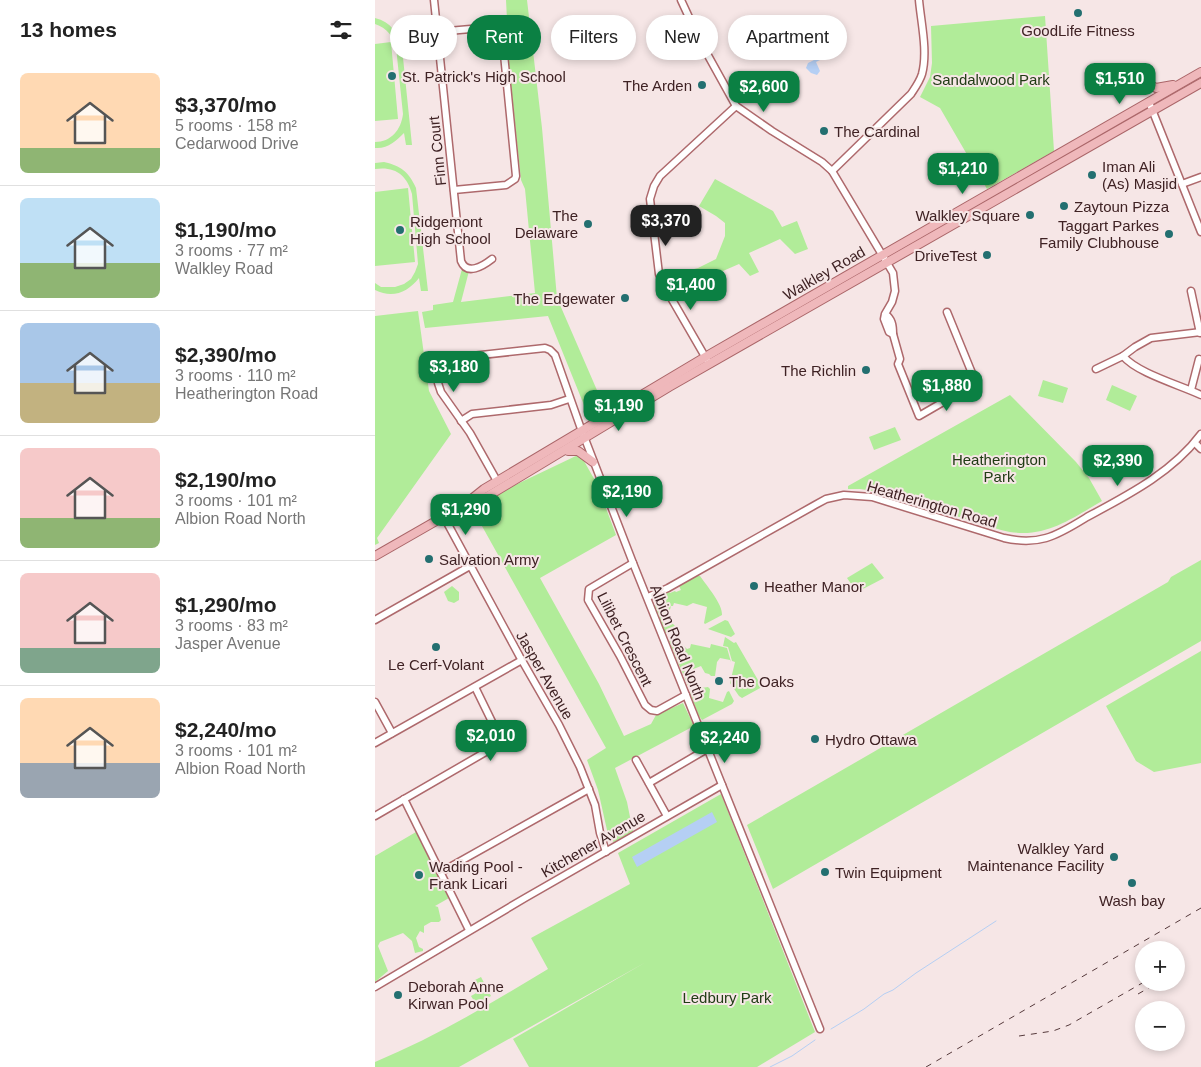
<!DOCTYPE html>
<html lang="en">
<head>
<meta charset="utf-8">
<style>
	:root { --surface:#fff; --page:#f2f2f2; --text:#222; --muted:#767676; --line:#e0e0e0; --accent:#0b8043 }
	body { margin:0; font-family:Helvetica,sans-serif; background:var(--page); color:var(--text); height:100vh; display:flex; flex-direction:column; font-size:19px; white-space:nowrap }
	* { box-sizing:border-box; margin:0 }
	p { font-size:16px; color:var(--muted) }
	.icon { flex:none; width:28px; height:28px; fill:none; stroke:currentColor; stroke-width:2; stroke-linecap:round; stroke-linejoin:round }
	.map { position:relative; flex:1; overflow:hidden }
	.panel { display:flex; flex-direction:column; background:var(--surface); width:375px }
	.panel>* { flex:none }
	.top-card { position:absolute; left:15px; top:15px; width:475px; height:45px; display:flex; gap:10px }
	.controls { position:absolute; left:760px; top:941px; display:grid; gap:10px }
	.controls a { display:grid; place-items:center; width:50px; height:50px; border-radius:50%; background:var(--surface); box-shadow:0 2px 8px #0003; font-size:25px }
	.price { position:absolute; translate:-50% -42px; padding:0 11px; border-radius:10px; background:var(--accent); color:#fff; font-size:16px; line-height:32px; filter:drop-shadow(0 1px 2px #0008) }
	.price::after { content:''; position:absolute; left:50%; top:30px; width:15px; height:11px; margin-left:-8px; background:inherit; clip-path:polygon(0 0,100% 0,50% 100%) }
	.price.on { background:#222; color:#fff }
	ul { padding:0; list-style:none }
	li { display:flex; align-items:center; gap:15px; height:125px; padding:0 20px }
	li+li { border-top:1px solid var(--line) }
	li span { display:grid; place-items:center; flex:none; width:140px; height:100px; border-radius:8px; color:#555 }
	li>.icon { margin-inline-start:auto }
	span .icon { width:60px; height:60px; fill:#fffc; stroke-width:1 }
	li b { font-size:21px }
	h2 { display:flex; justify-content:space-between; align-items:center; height:60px; padding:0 20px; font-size:21px }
	.tag { padding:0 18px; border-radius:22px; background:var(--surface); box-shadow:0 2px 8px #0003; font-size:18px; line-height:45px }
	.tag.on { background:var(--accent); color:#fff }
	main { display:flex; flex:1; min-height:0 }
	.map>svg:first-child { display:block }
	.green { fill:#b1ec99 }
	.water { fill:#b5cff4 }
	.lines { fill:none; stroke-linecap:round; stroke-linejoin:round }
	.stream { stroke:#b5cff4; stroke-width:1 }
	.minor-casing { stroke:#ae696c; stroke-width:9 }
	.major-casing { stroke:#aa6568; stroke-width:10 }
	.minor { stroke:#fff; stroke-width:6 }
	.major { stroke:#efb8bb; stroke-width:8 }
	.rail { stroke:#563a3c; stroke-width:1; stroke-dasharray:6 6; stroke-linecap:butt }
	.poi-dot { fill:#236f70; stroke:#f6e6e6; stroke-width:2 }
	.labels { text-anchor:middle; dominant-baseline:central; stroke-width:4; stroke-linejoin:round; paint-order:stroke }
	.poi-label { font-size:15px; fill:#3f2224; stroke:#f6e6e6; text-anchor:start }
	.park-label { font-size:15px; fill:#213c15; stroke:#f6e6e6 }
	.street-label { font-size:15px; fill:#3f2224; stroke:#f6e6e6 }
</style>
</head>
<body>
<main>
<section class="panel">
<h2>13 homes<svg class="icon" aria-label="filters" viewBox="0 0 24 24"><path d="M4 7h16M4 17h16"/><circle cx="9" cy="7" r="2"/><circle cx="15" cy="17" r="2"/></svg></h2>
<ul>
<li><span style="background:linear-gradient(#ffd9b3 75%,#8fb573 0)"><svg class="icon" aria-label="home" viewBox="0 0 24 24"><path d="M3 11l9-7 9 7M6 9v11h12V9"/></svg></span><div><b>$3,370/mo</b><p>5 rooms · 158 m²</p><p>Cedarwood Drive</p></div></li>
<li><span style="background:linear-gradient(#bfe0f5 65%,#8fb573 0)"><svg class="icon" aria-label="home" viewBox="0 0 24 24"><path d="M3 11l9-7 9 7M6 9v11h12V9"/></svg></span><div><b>$1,190/mo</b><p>3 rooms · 77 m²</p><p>Walkley Road</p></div></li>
<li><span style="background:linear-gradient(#a9c7e8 60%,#c2b280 0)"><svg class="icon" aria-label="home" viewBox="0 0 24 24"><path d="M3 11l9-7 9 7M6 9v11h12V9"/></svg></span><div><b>$2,390/mo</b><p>3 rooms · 110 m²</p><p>Heatherington Road</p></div></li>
<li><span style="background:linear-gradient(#f6c9c9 70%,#8fb573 0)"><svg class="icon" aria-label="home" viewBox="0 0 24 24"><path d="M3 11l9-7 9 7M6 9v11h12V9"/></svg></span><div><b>$2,190/mo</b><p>3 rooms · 101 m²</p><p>Albion Road North</p></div></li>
<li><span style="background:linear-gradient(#f6c9c9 75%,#7fa58c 0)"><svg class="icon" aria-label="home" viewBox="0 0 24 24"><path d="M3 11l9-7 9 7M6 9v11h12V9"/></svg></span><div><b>$1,290/mo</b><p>3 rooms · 83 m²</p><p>Jasper Avenue</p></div></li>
<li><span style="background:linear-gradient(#ffd9b3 65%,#9aa5b1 0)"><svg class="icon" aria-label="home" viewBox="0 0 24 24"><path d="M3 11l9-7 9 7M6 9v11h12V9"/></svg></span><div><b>$2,240/mo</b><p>3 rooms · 101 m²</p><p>Albion Road North</p></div></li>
</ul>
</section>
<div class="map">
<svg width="826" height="1067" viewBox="0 0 826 1067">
	<rect width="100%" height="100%" fill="#f6e6e6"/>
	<g class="green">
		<polygon points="131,0 152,0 167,128 182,298 231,411 215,420 173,316 50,328 47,312 58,310 58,305 78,302 87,269 94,271 86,302 160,293 150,189 146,180 130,28 132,20"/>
		<polygon points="670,16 679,151 612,189 565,108 545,97 555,77 557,63 556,26"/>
		<path d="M0,18C16,22 23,33 27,48L37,145H31L29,133C21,141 13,149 0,148V142C16,142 26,130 28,114L21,47C18,36 12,28 0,24Z"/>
		<polygon points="16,42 23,119 0,121 0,44"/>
		<path d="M9,162C26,166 34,172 41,188L53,291H46L44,278C33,292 18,299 0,290V283L6,287H20L29,284L36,279L40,272L43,264L37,194C32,175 20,166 0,169V163Z"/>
		<polygon points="340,179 398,211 407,227 422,221 433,249 420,254 405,239 374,253 384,272 375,276 364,264 325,281 319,275 300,283 296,275 323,268 341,259 350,236 350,223 341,216 324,206"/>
		<polygon points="33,188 40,262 0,266 0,192"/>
		<polygon points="43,311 54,391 76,434 2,538 4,543 0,545 0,316"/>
		<polygon points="668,380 693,388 688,403 663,396"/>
		<polygon points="737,385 762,396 755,411 731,400"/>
		<path d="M635,395L701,462L714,478L727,501C694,520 667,541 626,530L504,492L485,489H473V486Z"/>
		<polygon points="520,427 526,440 499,450 494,437"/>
		<polygon points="205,454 222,484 241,535 165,578 224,684 249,736 276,724 281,715 308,703 319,726 240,768 252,802 258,832 239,842 234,839 223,790 212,760 231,748 98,510 138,486"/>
		<polygon points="826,560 826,641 398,889 372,825 793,582 796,577"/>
		<polygon points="497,563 509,578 486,590 479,588 472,578"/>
		<path d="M321,576H325C331,585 348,604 347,615L330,624L329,623L332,607L318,603L312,606L299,603L298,606H296C293,616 293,619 300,626V629L294,633H290L280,606V598L294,591L295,593L300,591L301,592L306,590L304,586Z"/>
		<polygon points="77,586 84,592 84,600 79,603 73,601 69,592"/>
		<polygon points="350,620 353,621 360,634 356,637 333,629"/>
		<polygon points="303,635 304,635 305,642 312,649 315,648 316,644 335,648 336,644 352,648 356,662 355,660 345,658 342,662 340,676 336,676 334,674 330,673 326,666 316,670 319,681 317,685 313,686 294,641"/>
		<polygon points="350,637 359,643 361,642 387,687 367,698 364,696 355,683 360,662 357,661 353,647 348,646"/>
		<polygon points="826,651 826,763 779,772 761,761 731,706"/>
		<polygon points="333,687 335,689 334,698 348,702 352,692 354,691 359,701 357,704 327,720 324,716 315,693 320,689"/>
		<path d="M346,794L440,1032L382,1067H154L138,1039L271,962L84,1067H0V1062C60,1037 117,1003 173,969L156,938L255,884L243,853Z"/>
		<polygon points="41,832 74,898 60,906 63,907 66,920 64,922 56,922 49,926 49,933 45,931 41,938 44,947 48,949 48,951 40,953 37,941 28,933 5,942 3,946 13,971 0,982 0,856"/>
		<polygon points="106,977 116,996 101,1004 96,996 103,992 98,985 100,980"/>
	</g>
	<g class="water">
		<polygon points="440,54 445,56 445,60 441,62 445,71 442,75 436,73 431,68 433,63 439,60"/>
		<polygon points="337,812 342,822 262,867 257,857"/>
	</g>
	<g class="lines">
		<g class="stream">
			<polyline points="456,1029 489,1009 509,994 518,990 541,973 621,921"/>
			<polyline points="395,1067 417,1056 440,1040"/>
		</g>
		<g class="minor-casing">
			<g id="minor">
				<path d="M59,0L86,261C92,276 108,266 117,259"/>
				<path d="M306,0L325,41L361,106L397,131L447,162L457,171L518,273L520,291L517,302L510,314L509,319L514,332L518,334C518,325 517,319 510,314"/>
				<polyline points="62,32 118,27 125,30 127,34 141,176 140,179 131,185 79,190"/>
				<polyline points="774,102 826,232"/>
				<path d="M457,171L536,94C540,88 545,81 547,74C553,51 546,23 544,0"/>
				<polyline points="807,184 826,177"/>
				<polyline points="816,291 825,333"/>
				<polyline points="518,334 525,359 523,364 544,416 601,383 572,312"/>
				<path d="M748,356C762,373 805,385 826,395"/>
				<polyline points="332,360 288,284 284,274 275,199 279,186 285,176 361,106"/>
				<polyline points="721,369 748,356 760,347 776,338 826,332"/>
				<polyline points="816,390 824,359"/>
				<polyline points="86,421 97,414 176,405 194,399"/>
				<polyline points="820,443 826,449"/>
				<polyline points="122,481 95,433 66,392 63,383 62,365 70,359 170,348 175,350 180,355 205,426 258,563 445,1029"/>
				<polyline points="69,517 145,657 184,725 205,767 220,805 225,833 231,852"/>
				<polyline points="258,563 214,589 213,600 245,656 270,705 276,710 282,711 311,695"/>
				<path d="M273,597L293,588L440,505L451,499L469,495L497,497L629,538C642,541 657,542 671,538C685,534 699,525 712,517C753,495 798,472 826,434"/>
				<polyline points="0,620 95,566"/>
				<polyline points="0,702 17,733"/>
				<polyline points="0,743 147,660"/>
				<polyline points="261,760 292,816"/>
				<polyline points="274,783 332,749"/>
				<polyline points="29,799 94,930"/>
				<polyline points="0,816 121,746 123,737 121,730 100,687"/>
				<polyline points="66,872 214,789"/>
				<polyline points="0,987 150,898 347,785"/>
			</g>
		</g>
		<g class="major-casing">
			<g id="major">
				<polyline points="773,84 781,88 798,85"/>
				<polyline points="193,451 203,451 218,462"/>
				<polyline points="98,501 113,496 294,387 826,83"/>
				<polyline points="0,556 89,505 109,489 337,353 826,72"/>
			</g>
		</g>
		<use href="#minor" class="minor"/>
		<use href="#major" class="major"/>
		<g class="rail">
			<polyline points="763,994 779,985"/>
			<polyline points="644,1036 678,1031 694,1025 769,982"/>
			<polyline points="551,1067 826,908"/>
		</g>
	</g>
	<g class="poi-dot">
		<circle cx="703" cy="13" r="5"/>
		<circle cx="17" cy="76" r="5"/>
		<circle cx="327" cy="85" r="5"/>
		<circle cx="449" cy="131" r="5"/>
		<circle cx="717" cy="175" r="5"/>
		<circle cx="689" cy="206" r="5"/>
		<circle cx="655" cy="215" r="5"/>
		<circle cx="213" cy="224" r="5"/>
		<circle cx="25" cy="230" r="5"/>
		<circle cx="794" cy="234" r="5"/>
		<circle cx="612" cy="255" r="5"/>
		<circle cx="250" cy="298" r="5"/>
		<circle cx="491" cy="370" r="5"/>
		<circle cx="54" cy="559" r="5"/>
		<circle cx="379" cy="586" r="5"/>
		<circle cx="61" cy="647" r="5"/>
		<circle cx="344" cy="681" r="5"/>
		<circle cx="440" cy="739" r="5"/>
		<circle cx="739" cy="857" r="5"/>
		<circle cx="450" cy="872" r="5"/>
		<circle cx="44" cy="875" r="5"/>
		<circle cx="757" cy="883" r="5"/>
		<circle cx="23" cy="995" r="5"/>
	</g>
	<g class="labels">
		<g class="poi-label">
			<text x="703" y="30" text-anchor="middle">GoodLife Fitness</text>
			<text x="27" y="76">St. Patrick's High School</text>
			<text x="317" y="85" text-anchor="end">The Arden</text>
			<text x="459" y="131">The Cardinal</text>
			<text x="727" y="166">Iman Ali<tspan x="727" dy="17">(As) Masjid</tspan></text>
			<text x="699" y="206">Zaytoun Pizza</text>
			<text x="203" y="215" text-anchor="end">The<tspan x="203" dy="17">Delaware</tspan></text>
			<text x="645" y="215" text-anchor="end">Walkley Square</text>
			<text x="35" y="221">Ridgemont<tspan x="35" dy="17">High School</tspan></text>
			<text x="784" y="225" text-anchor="end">Taggart Parkes<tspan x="784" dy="17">Family Clubhouse</tspan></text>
			<text x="602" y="255" text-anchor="end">DriveTest</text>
			<text x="240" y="298" text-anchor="end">The Edgewater</text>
			<text x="481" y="370" text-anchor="end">The Richlin</text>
			<text x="64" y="559">Salvation Army</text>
			<text x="389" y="586">Heather Manor</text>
			<text x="61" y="664" text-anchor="middle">Le Cerf-Volant</text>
			<text x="354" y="681">The Oaks</text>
			<text x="450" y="739">Hydro Ottawa</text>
			<text x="729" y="848" text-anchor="end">Walkley Yard<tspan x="729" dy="17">Maintenance Facility</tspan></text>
			<text x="54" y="866">Wading Pool -<tspan x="54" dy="17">Frank Licari</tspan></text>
			<text x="460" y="872">Twin Equipment</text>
			<text x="757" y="900" text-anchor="middle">Wash bay</text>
			<text x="33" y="986">Deborah Anne<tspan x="33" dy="17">Kirwan Pool</tspan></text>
		</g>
		<g class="park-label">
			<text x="616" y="79">Sandalwood Park</text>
			<text x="624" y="459">Heatherington<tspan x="624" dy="17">Park</tspan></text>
			<text x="352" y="997">Ledbury Park</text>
		</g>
		<g class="street-label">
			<text transform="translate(62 151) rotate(-96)">Finn Court</text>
			<text transform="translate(449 273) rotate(-30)">Walkley Road</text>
			<text transform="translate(557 504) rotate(16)">Heatherington Road</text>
			<text transform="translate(250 639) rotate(63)">Lilibet Crescent</text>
			<text transform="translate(303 642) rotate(68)">Albion Road North</text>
			<text transform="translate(170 675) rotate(60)">Jasper Avenue</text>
			<text transform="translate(218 844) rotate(-30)">Kitchener Avenue</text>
		</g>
	</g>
</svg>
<div class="controls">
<a>+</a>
<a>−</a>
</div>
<b class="price" style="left:745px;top:105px">$1,510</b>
<b class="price" style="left:389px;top:113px">$2,600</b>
<b class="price" style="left:588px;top:195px">$1,210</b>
<b class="price on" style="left:291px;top:247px">$3,370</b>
<b class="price" style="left:316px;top:311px">$1,400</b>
<b class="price" style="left:79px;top:393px">$3,180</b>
<b class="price" style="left:572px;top:412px">$1,880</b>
<b class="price" style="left:244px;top:432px">$1,190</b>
<b class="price" style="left:743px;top:487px">$2,390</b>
<b class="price" style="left:252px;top:518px">$2,190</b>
<b class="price" style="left:91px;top:536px">$1,290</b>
<b class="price" style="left:116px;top:762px">$2,010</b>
<b class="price" style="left:350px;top:764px">$2,240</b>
<div class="top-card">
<a class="tag">Buy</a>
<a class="tag on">Rent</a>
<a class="tag">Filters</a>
<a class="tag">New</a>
<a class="tag">Apartment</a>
</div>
</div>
</main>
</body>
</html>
